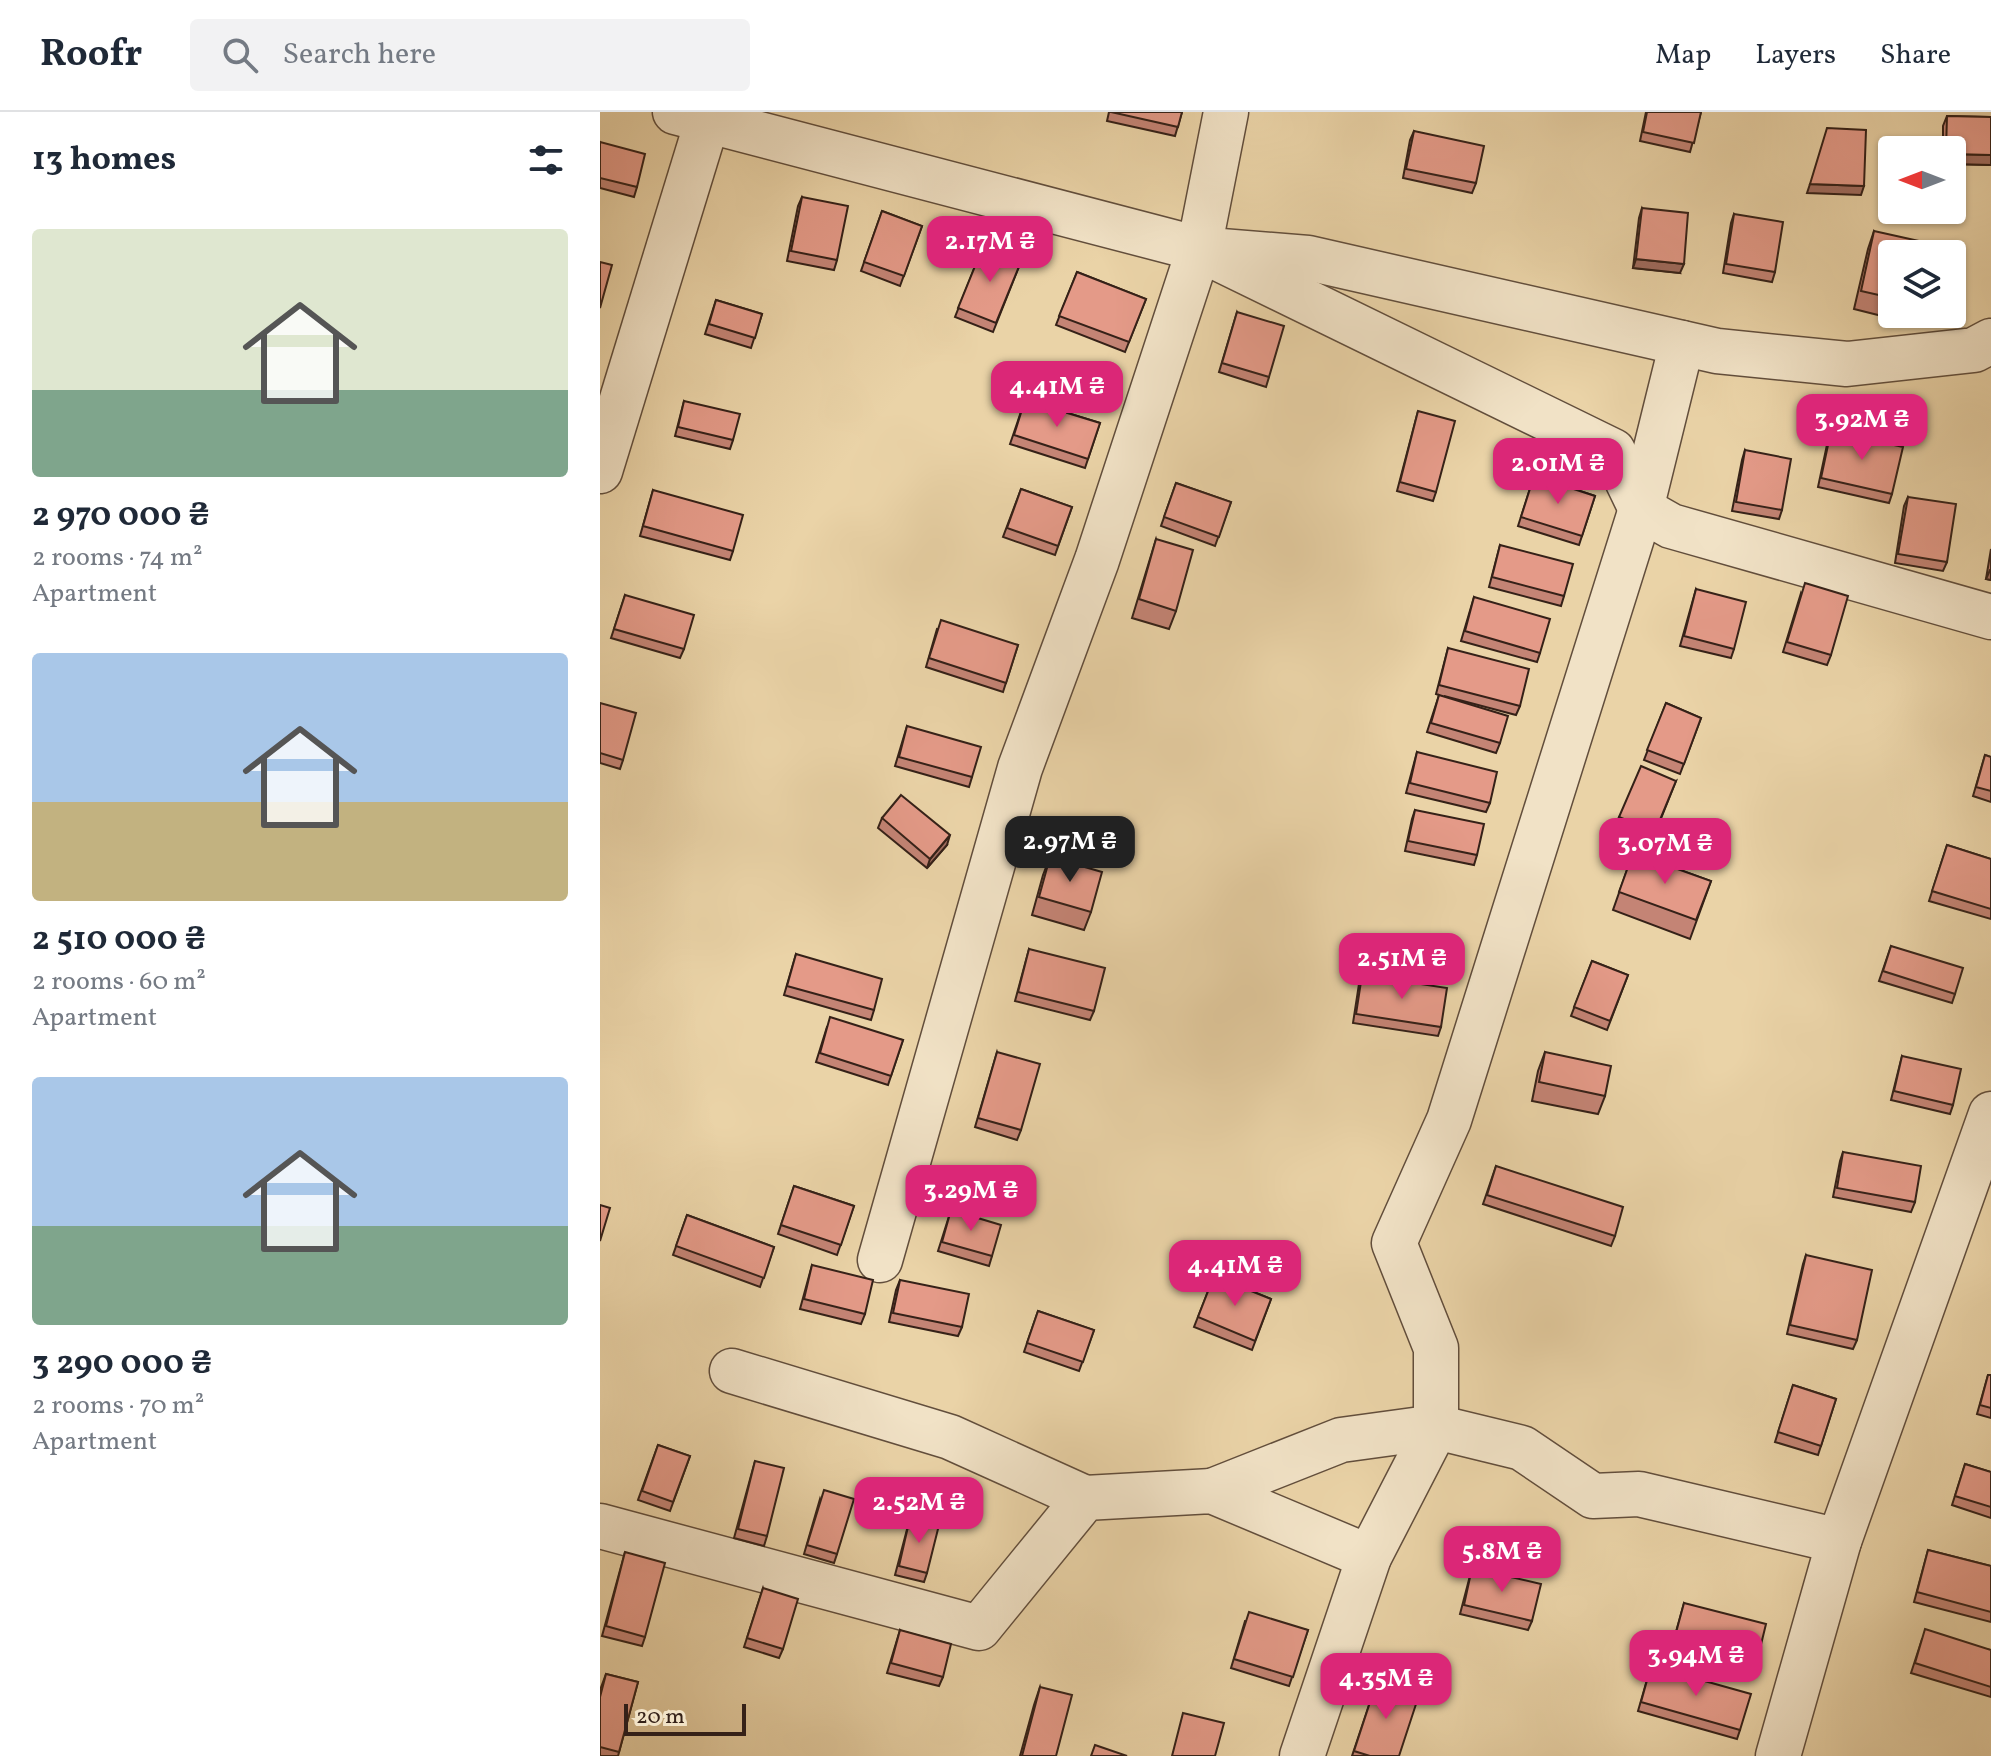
<!DOCTYPE html>
<html lang="en">
<head>
<meta charset="utf-8">
<style>
	:root { --surface:#fff; --page:#f2f2f3; --text:#1f2937; --muted:#747a83; --line:#e0e1e3; --accent:#db2777 }
	body { margin:0; font-family:Vollkorn,serif; background:var(--page); color:var(--text); height:100vh; display:flex; flex-direction:column; font-size:30px; white-space:nowrap }
	* { box-sizing:border-box; margin:0 }
	p { font-size:26px; color:var(--muted) }
	.icon { flex:none; width:44px; height:44px; fill:none; stroke:currentColor; stroke-width:2; stroke-linecap:round; stroke-linejoin:round }
	.map { position:relative; flex:1; overflow:hidden }
	.drawer { display:flex; flex-direction:column; background:var(--surface); width:600px }
	.drawer>* { flex:none }
	.needle { width:52px; rotate:270deg }
	.fabs { position:absolute; left:1278px; top:24px; display:grid; gap:16px }
	.fabs a { display:grid; place-items:center; width:88px; height:88px; border-radius:8px; background:var(--surface); box-shadow:0 2px 6px #0004; font-size:40px }
	.scale { position:absolute; left:24px; bottom:20px; width:122px; box-sizing:border-box; padding-left:8px; border:4px solid #352118; border-top:0; font-size:22px; line-height:28px; white-space:nowrap; color:#352118; -webkit-text-stroke:6px #f1e2c6; paint-order:stroke }
	.price { position:absolute; translate:-50% -68px; padding:0 18px; border-radius:16px; background:var(--accent); color:#fff; font-size:26px; line-height:52px; filter:drop-shadow(0 2px 4px #0008) }
	.price::after { content:''; position:absolute; left:50%; top:48px; width:24px; height:18px; margin-left:-12px; background:inherit; clip-path:polygon(0 0,100% 0,50% 100%) }
	.price.active { background:#222; color:#fff }
	ul { padding:0; list-style:none }
	li { display:grid; align-content:center; gap:16px; height:424px; padding:0 32px }
	li span { display:grid; place-items:center; height:248px; border-radius:8px; color:#555 }
	li>.icon { margin-inline-start:auto }
	span .icon { width:144px; height:144px; fill:#fffc; stroke-width:1 }
	li b { font-size:34px }
	h2 { display:flex; justify-content:space-between; align-items:center; height:96px; padding:0 32px; font-size:34px }
	header { display:flex; align-items:center; gap:48px; box-sizing:border-box; height:112px; padding:0 40px; background:var(--surface); border-bottom:2px solid var(--line) }
	header strong { font-size:38px }
	nav { display:flex; gap:44px; margin-inline-start:auto; font-size:28px }
	.search { width:560px; height:72px; background:var(--page); display:flex; align-items:center; gap:20px; box-sizing:border-box; padding:0 28px; border-radius:8px; color:var(--muted); font-size:30px }
	main { display:flex; flex:1; min-height:0 }
	.map>svg:first-child { display:block }
	.lines { fill:none; stroke-linecap:round; stroke-linejoin:round }
	.minor-casing { stroke:#624e3c; stroke-width:47 }
	.minor { stroke:#f1e2c6; stroke-width:44 }
	.wall { fill:#c48475; stroke:#352118; stroke-width:2 }
	.shaded-wall { fill:#a06c5f; stroke:#352118; stroke-width:2 }
	.building { fill:#e49a88; stroke:#352118; stroke-width:2 }
</style>
</head>
<body>
<header>
<strong>Roofr</strong>
<div class="search"><svg class="icon" aria-label="search" viewBox="0 0 24 24"><circle cx="10" cy="10" r="6"/><path d="M15 15l6 6"/></svg>Search here</div>
<nav><a>Map</a><a>Layers</a><a>Share</a></nav>
</header>
<main>
<section class="drawer">
<h2>13 homes<svg class="icon" aria-label="filters" viewBox="0 0 24 24"><path d="M4 7h16M4 17h16"/><circle cx="9" cy="7" r="2"/><circle cx="15" cy="17" r="2"/></svg></h2>
<ul>
<li><span style="background:linear-gradient(#dfe7d0 65%,#7fa58c 0)"><svg class="icon" aria-label="home" viewBox="0 0 24 24"><path d="M3 11l9-7 9 7M6 9v11h12V9"/></svg></span><div><b>2 970 000 ₴</b><p>2 rooms · 74 m²</p><p>Apartment</p></div></li>
<li><span style="background:linear-gradient(#a9c7e8 60%,#c2b280 0)"><svg class="icon" aria-label="home" viewBox="0 0 24 24"><path d="M3 11l9-7 9 7M6 9v11h12V9"/></svg></span><div><b>2 510 000 ₴</b><p>2 rooms · 60 m²</p><p>Apartment</p></div></li>
<li><span style="background:linear-gradient(#a9c7e8 60%,#7fa58c 0)"><svg class="icon" aria-label="home" viewBox="0 0 24 24"><path d="M3 11l9-7 9 7M6 9v11h12V9"/></svg></span><div><b>3 290 000 ₴</b><p>2 rooms · 70 m²</p><p>Apartment</p></div></li>
</ul>
</section>
<div class="map">
<svg width="1391" height="1644" viewBox="0 0 1391 1644">
	<rect width="100%" height="100%" fill="#ead3a7"/>
	<filter id="stains"><feTurbulence type="fractalNoise" baseFrequency=".0025" numOctaves="4"/><feColorMatrix values="0 0 0 0 .2 0 0 0 0 .09 0 0 0 0 .02 0 0 0 .5 -.17"/></filter>
	<radialGradient id="worn" r=".72"><stop offset=".6" stop-color="#630" stop-opacity="0"/><stop offset="1" stop-color="#630" stop-opacity=".3"/></radialGradient>
	<g class="lines">
		<g class="minor-casing">
			<g id="minor">
				<polyline points="75,0 599,137 1013,339 1041,397 1071,414 1391,505"/>
				<polyline points="621,139 708,146 1117,239 1247,252 1374,238 1391,229"/>
				<polyline points="0,359 110,0"/>
				<polyline points="280,1148 420,656 497,448 599,137 626,0"/>
				<polyline points="132,1259 350,1325 485,1386"/>
				<polyline points="612,1379 741,1328 836,1315 922,1336 993,1384 1039,1382 1239,1429"/>
				<polyline points="0,1414 379,1516 485,1386 612,1379 769,1445"/>
				<polyline points="702,1644 769,1445 836,1315 836,1236 794,1131 849,1008 1041,397 1082,231"/>
				<polyline points="1178,1644 1239,1429 1391,1002"/>
			</g>
		</g>
		<use href="#minor" class="minor"/>
	</g>
	<g class="wall">
		<polygon points="509,0 582,0 575,24 507,9"/>
		<polygon points="1046,0 1101,0 1090,40 1040,29"/>
		<polygon points="1347,4 1391,5 1391,53 1352,52 1352,38 1343,38 1343,14"/>
		<polygon points="814,19 876,71 872,81 803,66 810,28"/>
		<polygon points="0,30 37,75 34,85 0,76"/>
		<polygon points="202,85 237,148 234,158 187,149 198,94"/>
		<polygon points="1042,96 1080,161 1033,156 1039,106"/>
		<polygon points="282,99 322,114 300,174 261,159"/>
		<polygon points="1134,102 1175,160 1172,170 1123,161 1131,111"/>
		<polygon points="1274,119 1292,142 1292,202 1300,202 1298,208 1254,197 1268,137"/>
		<polygon points="384,132 422,147 393,220 355,205"/>
		<polygon points="477,160 546,187 525,240 456,213"/>
		<polygon points="116,188 162,202 151,236 105,222"/>
		<polygon points="637,200 669,265 666,275 619,260"/>
		<polygon points="425,288 500,311 485,356 410,332"/>
		<polygon points="84,289 133,328 130,337 75,324"/>
		<polygon points="818,299 836,380 833,389 797,379"/>
		<polygon points="1231,319 1292,382 1289,391 1218,375 1228,328"/>
		<polygon points="1145,338 1182,398 1179,407 1132,399 1142,348"/>
		<polygon points="934,364 995,384 979,433 918,414"/>
		<polygon points="576,371 631,390 615,434 561,414"/>
		<polygon points="421,377 472,395 455,443 403,425"/>
		<polygon points="53,378 133,439 130,448 40,424"/>
		<polygon points="1308,385 1347,450 1343,459 1295,451 1304,394"/>
		<polygon points="556,427 576,499 569,517 532,506"/>
		<polygon points="900,433 964,484 961,494 889,475"/>
		<polygon points="1391,437 1391,468 1386,467"/>
		<polygon points="1096,477 1134,537 1131,546 1080,534"/>
		<polygon points="1201,481 1231,543 1227,553 1183,540"/>
		<polygon points="25,483 84,537 80,546 11,526"/>
		<polygon points="874,485 940,541 937,550 861,529"/>
		<polygon points="337,517 418,533 403,580 326,555"/>
		<polygon points="848,536 920,594 916,603 844,584 900,631 896,641 827,620 839,583 836,582"/>
		<polygon points="0,591 23,648 20,657 0,651"/>
		<polygon points="1066,591 1101,606 1080,662 1044,648"/>
		<polygon points="307,614 372,665 369,675 295,654"/>
		<polygon points="817,640 890,691 886,700 806,681"/>
		<polygon points="1385,643 1391,645 1391,690 1373,684"/>
		<polygon points="1076,669 1052,729 1016,714 1019,705"/>
		<polygon points="815,698 877,743 874,753 805,739 812,707"/>
		<polygon points="282,706 347,733 327,756 278,716"/>
		<polygon points="1347,733 1391,747 1391,807 1329,789"/>
		<polygon points="1033,741 1111,769 1090,827 1013,798"/>
		<polygon points="450,745 491,800 484,818 432,803 443,763"/>
		<polygon points="1291,834 1355,882 1352,891 1279,869"/>
		<polygon points="429,837 494,899 490,908 415,889"/>
		<polygon points="196,842 274,898 271,908 184,883"/>
		<polygon points="992,849 1028,863 1007,918 971,904"/>
		<polygon points="762,863 841,915 838,924 753,911 759,872"/>
		<polygon points="227,915 303,928 288,973 216,950"/>
		<polygon points="397,940 421,1018 417,1028 375,1015"/>
		<polygon points="945,940 1005,984 998,1002 932,989 938,959"/>
		<polygon points="1302,944 1353,993 1350,1002 1291,988"/>
		<polygon points="1243,1040 1315,1090 1311,1100 1233,1085 1240,1049"/>
		<polygon points="896,1054 1015,1124 1011,1134 883,1092"/>
		<polygon points="194,1074 254,1094 237,1143 178,1122"/>
		<polygon points="351,1098 392,1144 389,1154 338,1139"/>
		<polygon points="87,1103 174,1135 160,1175 73,1143"/>
		<polygon points="1206,1143 1257,1228 1253,1237 1187,1222 1203,1152"/>
		<polygon points="212,1153 265,1202 261,1212 200,1197"/>
		<polygon points="614,1164 671,1187 652,1238 594,1215"/>
		<polygon points="300,1168 362,1215 358,1224 289,1210 296,1178"/>
		<polygon points="438,1199 494,1218 479,1259 424,1240"/>
		<polygon points="1388,1263 1391,1263 1391,1306 1377,1302"/>
		<polygon points="1193,1273 1236,1287 1218,1343 1175,1330"/>
		<polygon points="58,1333 90,1344 70,1399 38,1388"/>
		<polygon points="155,1349 167,1424 164,1434 134,1426"/>
		<polygon points="1365,1352 1391,1360 1391,1406 1352,1393"/>
		<polygon points="220,1387 237,1442 234,1451 204,1442"/>
		<polygon points="310,1406 327,1461 324,1470 295,1463"/>
		<polygon points="1328,1438 1391,1454 1391,1510 1314,1490"/>
		<polygon points="25,1440 45,1525 42,1534 2,1524"/>
		<polygon points="872,1456 932,1509 928,1518 860,1502"/>
		<polygon points="163,1476 183,1537 179,1546 144,1535"/>
		<polygon points="1084,1491 1157,1549 1153,1558 1071,1538"/>
		<polygon points="645,1509 708,1518 689,1574 631,1556"/>
		<polygon points="300,1518 343,1565 339,1574 287,1561"/>
		<polygon points="1322,1527 1391,1538 1391,1585 1311,1561"/>
		<polygon points="1051,1554 1140,1618 1137,1627 1038,1599"/>
		<polygon points="6,1562 38,1570 18,1644 0,1644 0,1578"/>
		<polygon points="777,1569 799,1644 752,1644"/>
		<polygon points="440,1575 456,1644 420,1644 434,1593"/>
	</g>
	<g class="shaded-wall">
		<polygon points="1352,42 1391,43 1391,53 1352,52"/>
		<polygon points="1210,72 1264,74 1261,83 1207,81"/>
		<polygon points="1036,147 1084,152 1080,161 1033,156"/>
		<polygon points="1390,458 1391,458 1391,468 1386,467"/>
		<polygon points="350,723 347,733 327,756 330,747"/>
	</g>
	<g class="building">
		<polygon points="511,0 582,0 578,15"/>
		<polygon points="1047,0 1101,0 1094,31 1043,20"/>
		<polygon points="1347,4 1391,5 1391,43 1352,42 1352,38 1346,38"/>
		<polygon points="1227,16 1266,18 1264,74 1210,72"/>
		<polygon points="814,19 884,34 876,71 806,57"/>
		<polygon points="0,30 45,42 37,75 0,66"/>
		<polygon points="202,85 248,94 237,148 191,139"/>
		<polygon points="1042,96 1088,101 1084,152 1036,147"/>
		<polygon points="282,99 322,114 304,164 264,150"/>
		<polygon points="1134,102 1183,110 1175,160 1126,152"/>
		<polygon points="1274,119 1319,129 1316,142 1292,142 1292,186 1261,179"/>
		<polygon points="384,132 422,147 396,211 358,196"/>
		<polygon points="0,150 12,153 0,196"/>
		<polygon points="477,160 546,187 529,230 459,204"/>
		<polygon points="116,188 162,202 155,226 109,212"/>
		<polygon points="637,200 684,214 669,265 622,251"/>
		<polygon points="425,288 500,311 488,347 414,323"/>
		<polygon points="84,289 140,302 133,328 78,315"/>
		<polygon points="818,299 855,309 836,380 800,370"/>
		<polygon points="1231,319 1303,335 1292,382 1221,366"/>
		<polygon points="1145,338 1191,347 1182,398 1136,390"/>
		<polygon points="934,364 995,384 982,424 921,405"/>
		<polygon points="576,371 631,390 619,425 564,405"/>
		<polygon points="421,377 472,395 458,434 407,416"/>
		<polygon points="53,378 143,403 133,439 43,414"/>
		<polygon points="1308,385 1356,392 1347,450 1298,442"/>
		<polygon points="556,427 593,438 576,499 539,487"/>
		<polygon points="900,433 973,452 964,484 892,465"/>
		<polygon points="1205,471 1248,484 1231,543 1187,530"/>
		<polygon points="1096,477 1146,490 1134,537 1084,524"/>
		<polygon points="25,483 94,503 84,537 14,517"/>
		<polygon points="874,485 950,507 940,541 865,519"/>
		<polygon points="341,508 418,533 406,571 329,546"/>
		<polygon points="848,536 929,557 920,594 839,573"/>
		<polygon points="839,583 908,604 900,631 831,611"/>
		<polygon points="0,591 36,601 23,648 0,641"/>
		<polygon points="1066,591 1101,606 1084,652 1047,638"/>
		<polygon points="307,614 381,635 372,665 299,645"/>
		<polygon points="817,640 897,660 890,691 810,671"/>
		<polygon points="1385,643 1391,645 1391,679 1376,675"/>
		<polygon points="1041,654 1076,669 1055,720 1019,705"/>
		<polygon points="301,683 350,723 330,747 282,706"/>
		<polygon points="815,698 884,712 877,743 808,729"/>
		<polygon points="1347,733 1391,747 1391,797 1332,779"/>
		<polygon points="1033,741 1111,769 1096,808 1019,780"/>
		<polygon points="450,745 502,760 491,800 439,785"/>
		<polygon points="1291,834 1363,856 1355,882 1283,859"/>
		<polygon points="429,837 505,856 494,899 418,880"/>
		<polygon points="196,842 282,867 274,898 187,874"/>
		<polygon points="992,849 1028,863 1010,909 974,895"/>
		<polygon points="762,863 847,876 841,915 756,902"/>
		<polygon points="230,905 303,928 291,964 220,941"/>
		<polygon points="397,940 440,952 421,1018 378,1006"/>
		<polygon points="945,940 1011,954 1005,984 939,970"/>
		<polygon points="1302,944 1361,957 1353,993 1294,979"/>
		<polygon points="1243,1040 1321,1054 1315,1090 1237,1076"/>
		<polygon points="896,1054 1023,1095 1015,1124 887,1083"/>
		<polygon points="194,1074 254,1094 241,1133 181,1113"/>
		<polygon points="0,1093 10,1096 0,1129"/>
		<polygon points="351,1098 401,1113 392,1144 342,1130"/>
		<polygon points="87,1103 174,1135 164,1166 76,1134"/>
		<polygon points="1206,1143 1272,1158 1257,1228 1190,1213"/>
		<polygon points="212,1153 273,1168 265,1202 204,1187"/>
		<polygon points="614,1164 671,1187 655,1229 598,1205"/>
		<polygon points="300,1168 369,1182 362,1215 293,1201"/>
		<polygon points="438,1199 494,1218 483,1250 427,1231"/>
		<polygon points="1388,1263 1391,1263 1391,1296 1380,1293"/>
		<polygon points="1193,1273 1236,1287 1221,1334 1178,1320"/>
		<polygon points="58,1333 90,1344 73,1390 42,1379"/>
		<polygon points="155,1349 184,1356 167,1424 138,1417"/>
		<polygon points="1365,1352 1391,1360 1391,1395 1355,1384"/>
		<polygon points="224,1378 254,1387 237,1442 207,1433"/>
		<polygon points="310,1406 339,1413 327,1461 299,1454"/>
		<polygon points="1328,1438 1391,1454 1391,1500 1317,1480"/>
		<polygon points="25,1440 65,1451 45,1525 6,1514"/>
		<polygon points="872,1456 941,1472 932,1509 864,1493"/>
		<polygon points="163,1476 198,1487 183,1537 147,1526"/>
		<polygon points="1084,1491 1166,1512 1157,1549 1074,1528"/>
		<polygon points="649,1500 708,1518 693,1565 634,1547"/>
		<polygon points="1325,1517 1391,1538 1391,1575 1315,1551"/>
		<polygon points="300,1518 351,1532 343,1565 291,1551"/>
		<polygon points="1051,1554 1151,1582 1140,1618 1041,1590"/>
		<polygon points="6,1562 38,1570 19,1640 0,1635 0,1585"/>
		<polygon points="777,1569 819,1583 799,1644 770,1644 754,1639"/>
		<polygon points="440,1575 472,1583 456,1644 422,1644"/>
		<polygon points="583,1601 624,1611 615,1644 572,1644"/>
		<polygon points="495,1633 527,1644 491,1644"/>
	</g>
	<rect width="100%" height="100%" filter="url(#stains)"/>
	<rect width="100%" height="100%" fill="url(#worn)"/>
</svg>
<div class="fabs">
<a><svg class="needle" viewBox="-14 -14 28 28"><path d="M0-13l5 13h-10z" fill="#e53935"/><path d="M0 13l5-13h-10z" fill="#747a83"/></svg></a>
<a><svg class="icon" aria-label="layers" viewBox="0 0 24 24"><path d="M12 4l9 5-9 5-9-5zM3 14l9 5 9-5"/></svg></a>
</div>
<div class="scale">20 m</div>
<b class="price" style="left:390px;top:172px">2.17M ₴</b>
<b class="price" style="left:457px;top:317px">4.41M ₴</b>
<b class="price" style="left:1262px;top:350px">3.92M ₴</b>
<b class="price" style="left:958px;top:394px">2.01M ₴</b>
<b class="price active" style="left:470px;top:772px">2.97M ₴</b>
<b class="price" style="left:1065px;top:774px">3.07M ₴</b>
<b class="price" style="left:802px;top:889px">2.51M ₴</b>
<b class="price" style="left:371px;top:1121px">3.29M ₴</b>
<b class="price" style="left:635px;top:1196px">4.41M ₴</b>
<b class="price" style="left:319px;top:1433px">2.52M ₴</b>
<b class="price" style="left:902px;top:1482px">5.8M ₴</b>
<b class="price" style="left:1096px;top:1586px">3.94M ₴</b>
<b class="price" style="left:786px;top:1609px">4.35M ₴</b>
</div>
</main>
</body>
</html>
